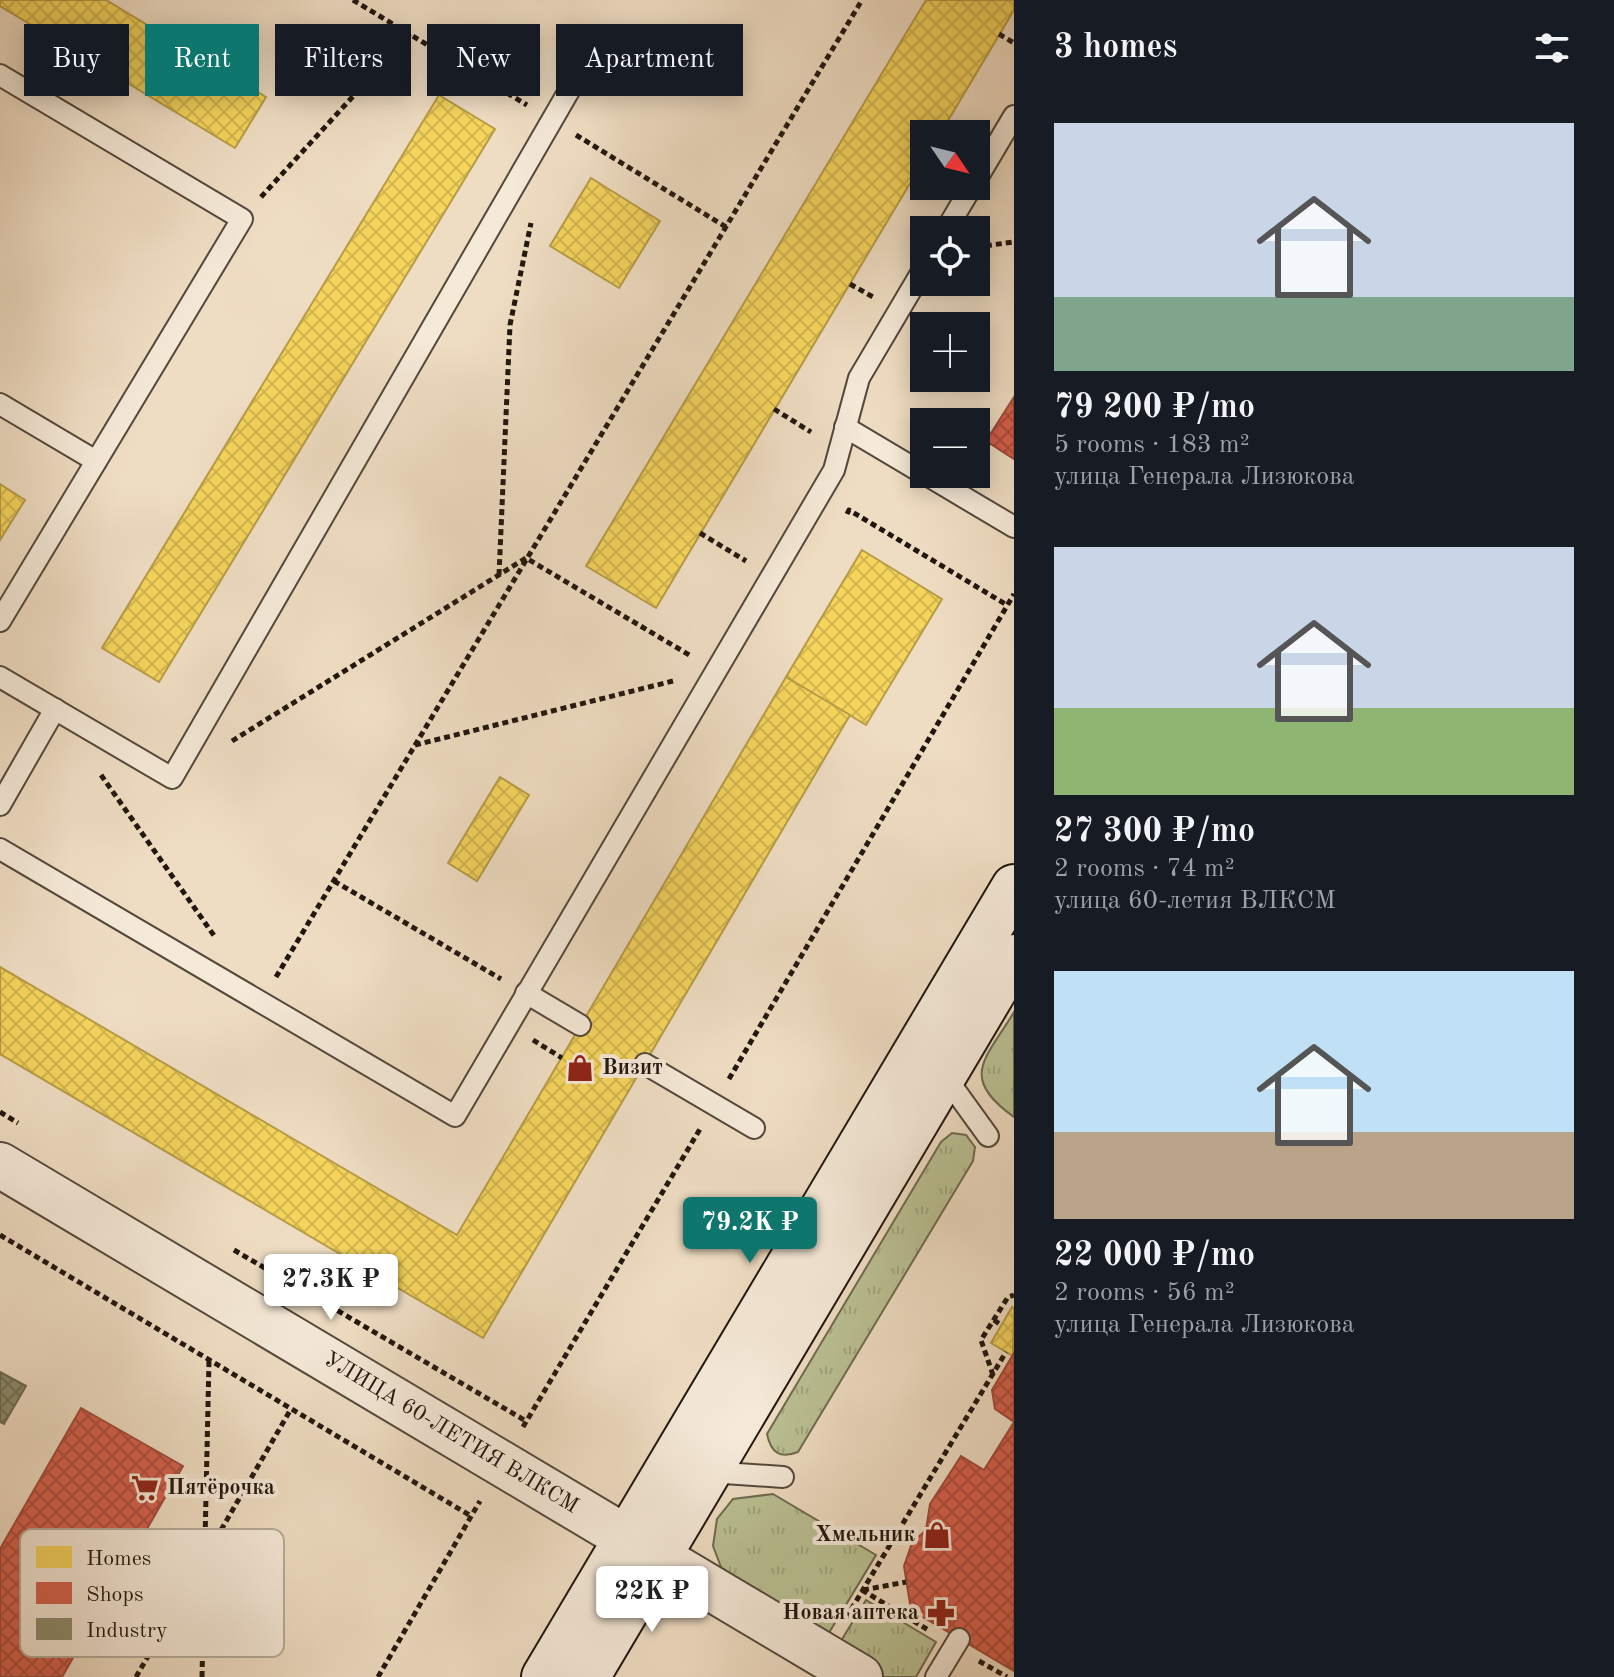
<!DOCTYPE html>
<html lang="en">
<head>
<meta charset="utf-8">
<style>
	:root { --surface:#171b24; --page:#242831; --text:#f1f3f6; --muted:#9ea1a6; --accent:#0f766e }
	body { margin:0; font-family:"Old Standard TT",serif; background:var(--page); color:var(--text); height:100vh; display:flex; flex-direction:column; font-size:30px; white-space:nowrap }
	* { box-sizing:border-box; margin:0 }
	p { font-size:26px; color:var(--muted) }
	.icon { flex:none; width:44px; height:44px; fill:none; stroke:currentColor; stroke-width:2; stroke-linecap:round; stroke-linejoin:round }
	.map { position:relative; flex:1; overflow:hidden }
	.details { display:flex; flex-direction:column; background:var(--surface); width:600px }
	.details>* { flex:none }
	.guide { position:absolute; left:24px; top:24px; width:760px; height:72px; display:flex; gap:16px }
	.needle { width:52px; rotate:125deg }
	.controls { position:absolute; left:910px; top:120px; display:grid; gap:16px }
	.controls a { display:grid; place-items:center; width:80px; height:80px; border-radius:0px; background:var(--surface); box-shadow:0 4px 20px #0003; font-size:40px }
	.price { position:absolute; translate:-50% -68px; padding:0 18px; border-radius:8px; background:#fff; color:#222; font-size:26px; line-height:52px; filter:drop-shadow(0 2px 4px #0008) }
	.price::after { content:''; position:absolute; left:50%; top:48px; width:24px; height:18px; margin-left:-12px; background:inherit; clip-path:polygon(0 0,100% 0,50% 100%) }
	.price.active { background:var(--accent); color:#fff }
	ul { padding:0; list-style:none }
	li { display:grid; align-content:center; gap:16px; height:424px; padding:0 40px }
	li span { display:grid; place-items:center; height:248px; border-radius:0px; color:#555 }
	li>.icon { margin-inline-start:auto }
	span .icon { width:144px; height:144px; fill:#fffc; stroke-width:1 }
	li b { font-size:34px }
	h2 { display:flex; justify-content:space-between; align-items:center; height:96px; padding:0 40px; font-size:34px }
	.tag { padding:0 28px; border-radius:0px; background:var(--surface); box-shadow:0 4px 20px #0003; font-size:28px; line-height:72px }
	.tag.active { background:var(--accent); color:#fff }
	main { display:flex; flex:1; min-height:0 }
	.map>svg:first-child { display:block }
	.grass { fill:url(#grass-tufts); stroke:#6e6b50; stroke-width:2 }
	.homes { fill:url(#homes-cross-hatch); stroke:#b69c45; stroke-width:2 }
	.shops { fill:url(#shops-cross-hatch); stroke:#a04a3a; stroke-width:2 }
	.industry { fill:url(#industry-cross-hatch); stroke:#6c6951; stroke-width:2 }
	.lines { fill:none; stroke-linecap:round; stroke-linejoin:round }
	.service-casing { stroke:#54483b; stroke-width:24 }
	.tertiary-casing { stroke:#54483b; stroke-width:48 }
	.secondary-casing { stroke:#21160e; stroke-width:48 }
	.path { stroke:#21160e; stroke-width:5; stroke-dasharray:6 4; stroke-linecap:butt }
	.service { stroke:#f5e9d8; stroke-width:20 }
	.tertiary { stroke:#f5e9d8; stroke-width:44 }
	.secondary { stroke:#f5e9d8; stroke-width:44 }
	.labels { text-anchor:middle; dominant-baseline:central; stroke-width:8; stroke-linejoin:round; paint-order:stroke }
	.poi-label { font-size:22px; font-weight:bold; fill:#21160e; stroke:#f5e9d8; text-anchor:start }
	.street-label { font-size:22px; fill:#21160e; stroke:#f5e9d8 }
	.key { fill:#f5e9d8; stroke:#b5aa9b; stroke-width:2 }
	.key-label { font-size:22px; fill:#21160e }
</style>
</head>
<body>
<main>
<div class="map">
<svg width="1014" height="1677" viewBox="0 0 1014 1677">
	<defs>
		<pattern id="grass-tufts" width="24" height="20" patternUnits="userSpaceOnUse" patternTransform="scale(2)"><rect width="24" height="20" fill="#bac093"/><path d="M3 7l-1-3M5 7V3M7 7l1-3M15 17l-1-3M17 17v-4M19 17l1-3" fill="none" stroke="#a0a47e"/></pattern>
		<pattern id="homes-cross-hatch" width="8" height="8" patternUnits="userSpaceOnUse" patternTransform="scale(2)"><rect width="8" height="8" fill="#f6d55c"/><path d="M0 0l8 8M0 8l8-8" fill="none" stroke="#d3b64f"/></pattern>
		<pattern id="shops-cross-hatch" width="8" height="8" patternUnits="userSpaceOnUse" patternTransform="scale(2)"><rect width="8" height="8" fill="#d6604d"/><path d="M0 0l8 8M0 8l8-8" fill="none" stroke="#ad4e3e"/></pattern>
		<pattern id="industry-cross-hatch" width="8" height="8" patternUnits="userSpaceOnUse" patternTransform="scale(2)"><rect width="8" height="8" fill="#8c8c6e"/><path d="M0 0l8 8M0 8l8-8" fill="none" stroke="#727159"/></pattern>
	</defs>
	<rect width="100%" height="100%" fill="#efddc3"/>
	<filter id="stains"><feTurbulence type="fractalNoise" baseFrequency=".0025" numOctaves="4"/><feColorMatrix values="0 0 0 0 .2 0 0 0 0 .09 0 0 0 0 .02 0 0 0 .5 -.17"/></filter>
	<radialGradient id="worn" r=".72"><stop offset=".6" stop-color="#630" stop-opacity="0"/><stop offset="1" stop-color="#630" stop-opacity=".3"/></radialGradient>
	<g class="grass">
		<path d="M1014,1012V1117C958,1077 986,1059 1014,1012Z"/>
		<path d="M952,1133L966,1135L975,1147L973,1161L798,1452C780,1459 771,1453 767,1434L941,1142Z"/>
		<polygon points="773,1494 876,1555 824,1641 737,1588 721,1567 713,1546 717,1519 733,1499"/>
		<polygon points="866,1600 936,1642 916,1677 881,1677 836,1649"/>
	</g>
	<g class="homes">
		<polygon points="0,0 106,0 266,97 235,148 0,6"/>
		<polygon points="926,0 1014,0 1014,10 940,134 924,134 924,160 656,608 586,566"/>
		<polygon points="439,95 495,129 159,682 102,648"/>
		<polygon points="591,178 660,221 619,288 550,246"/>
		<polygon points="0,484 25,500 0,540"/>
		<polygon points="862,550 942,599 866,725 786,677"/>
		<polygon points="786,677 850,715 483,1338 0,1054 0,967 457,1235"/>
		<polygon points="500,777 529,795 477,881 448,863"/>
		<polygon points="1012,1307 1014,1308 1013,1356 991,1343"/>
	</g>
	<g class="shops">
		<polygon points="1014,397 1014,459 986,441"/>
		<polygon points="1014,1353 1014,1671 911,1610 904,1566 912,1543 926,1530 930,1504 961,1456 984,1470 1014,1422 995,1409 992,1390"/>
		<polygon points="81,1408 183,1466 62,1677 0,1677 0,1549"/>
	</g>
	<polygon class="industry" points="0,1372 26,1386 4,1424 0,1422"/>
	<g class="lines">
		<g class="service-casing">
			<g id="service">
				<polyline points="0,75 242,219 0,621"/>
				<polyline points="976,180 1014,116"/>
				<polyline points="946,230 972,186"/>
				<polyline points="0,404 96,461"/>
				<polyline points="845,427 924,474"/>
				<polyline points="925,474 1014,527"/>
				<polyline points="0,677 172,778 570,89"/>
				<polyline points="0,805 55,709"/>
				<polyline points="0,849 455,1116 834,470 859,378 924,268"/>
				<polyline points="526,993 580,1025"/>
				<polyline points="645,1064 754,1128"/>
				<polyline points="944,1075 988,1136"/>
				<polyline points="709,1472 783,1477"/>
				<polyline points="936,1677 959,1639"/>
			</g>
		</g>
		<g class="tertiary-casing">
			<polyline id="tertiary" points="0,1165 860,1677"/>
		</g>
		<g class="secondary-casing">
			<g id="secondary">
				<polyline points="544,1677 1014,887"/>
				<polyline points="587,1677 1014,957"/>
			</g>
		</g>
		<g class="path">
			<polyline points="353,0 527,105"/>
			<polyline points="999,34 1014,43"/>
			<polyline points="576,135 726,227"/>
			<polyline points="923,161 924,162"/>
			<polyline points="261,197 410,34"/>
			<polyline points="976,247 1014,242"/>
			<polyline points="850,284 873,297"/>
			<polyline points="774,409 811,432"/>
			<polyline points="847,514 849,510 1007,605"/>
			<polyline points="700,533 746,561"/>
			<polyline points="499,575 510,325 531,223"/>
			<polyline points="232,741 526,558 691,656"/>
			<polyline points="415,745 673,681"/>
			<polyline points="101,775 215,937"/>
			<polyline points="334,881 501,979"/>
			<polyline points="276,977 862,0"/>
			<polyline points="533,1040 562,1058"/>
			<polyline points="729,1079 1014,594"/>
			<polyline points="0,1112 18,1123"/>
			<polyline points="0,1235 471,1516"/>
			<polyline points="234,1250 526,1421"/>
			<polyline points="994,1320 1001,1325"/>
			<polyline points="993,1375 981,1340 1008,1297 1014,1295"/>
			<polyline points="523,1427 700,1129"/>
			<polyline points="862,1590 930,1631"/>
			<polyline points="863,1590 906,1582"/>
			<polyline points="846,1618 1006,1352"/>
			<polyline points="979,1661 1007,1677"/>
			<polyline points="136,1677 291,1409"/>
			<polyline points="202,1677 209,1360"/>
			<polyline points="378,1677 480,1501"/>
		</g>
		<use href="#service" class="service"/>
		<use href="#tertiary" class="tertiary"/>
		<use href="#secondary" class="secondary"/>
	</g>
	<defs>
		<g id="shop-bare" transform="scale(2.16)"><path d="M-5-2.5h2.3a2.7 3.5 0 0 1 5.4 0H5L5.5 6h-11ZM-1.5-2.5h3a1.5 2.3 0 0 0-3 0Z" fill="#8f2418" stroke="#f5e9d8" stroke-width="2.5" paint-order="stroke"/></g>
		<g id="supermarket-bare" transform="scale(2.16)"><path d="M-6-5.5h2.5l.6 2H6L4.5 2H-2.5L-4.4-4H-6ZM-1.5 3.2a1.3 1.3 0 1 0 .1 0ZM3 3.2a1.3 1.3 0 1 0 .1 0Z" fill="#8f2418" stroke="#f5e9d8" stroke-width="2.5" paint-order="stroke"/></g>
		<g id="pharmacy-bare" transform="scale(2.16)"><path d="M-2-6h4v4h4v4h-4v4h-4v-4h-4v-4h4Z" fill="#8f2418" stroke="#f5e9d8" stroke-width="2.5" paint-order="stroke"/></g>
	</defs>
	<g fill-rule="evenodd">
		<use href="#shop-bare" x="580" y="1068"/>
		<use href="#supermarket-bare" x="145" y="1488"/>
		<use href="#shop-bare" x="937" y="1535"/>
		<use href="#pharmacy-bare" x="941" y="1613"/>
	</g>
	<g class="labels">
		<g class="poi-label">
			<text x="602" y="1068">Визит</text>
			<text x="167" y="1488">Пятёрочка</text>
			<text x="915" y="1535" text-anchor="end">Хмельник</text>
			<text x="919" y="1613" text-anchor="end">Новая аптека</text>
		</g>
		<g class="street-label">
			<text transform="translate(451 1433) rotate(31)">УЛИЦА 60-ЛЕТИЯ ВЛКСМ</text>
		</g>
	</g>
	<rect x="20" y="1529" width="264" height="128" rx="12" class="key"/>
	<rect x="36" y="1546" width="36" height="22" fill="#f6d55c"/>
	<rect x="36" y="1582" width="36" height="22" fill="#d6604d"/>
	<rect x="36" y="1618" width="36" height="22" fill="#8c8c6e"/>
	<g class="key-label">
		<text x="86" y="1565">Homes</text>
		<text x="86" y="1601">Shops</text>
		<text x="86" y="1637">Industry</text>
	</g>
	<rect width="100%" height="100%" filter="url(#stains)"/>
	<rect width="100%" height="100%" fill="url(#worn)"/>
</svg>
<div class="controls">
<a><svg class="needle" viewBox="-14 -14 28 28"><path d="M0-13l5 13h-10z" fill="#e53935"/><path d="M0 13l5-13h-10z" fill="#9ea1a6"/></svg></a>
<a><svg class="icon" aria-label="locate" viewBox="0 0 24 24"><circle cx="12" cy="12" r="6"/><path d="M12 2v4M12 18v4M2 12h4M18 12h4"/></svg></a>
<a>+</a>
<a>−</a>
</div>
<b class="price active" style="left:750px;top:1265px">79.2K ₽</b>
<b class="price" style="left:331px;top:1322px">27.3K ₽</b>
<b class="price" style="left:652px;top:1634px">22K ₽</b>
<div class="guide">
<a class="tag">Buy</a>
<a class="tag active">Rent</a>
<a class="tag">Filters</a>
<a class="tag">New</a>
<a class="tag">Apartment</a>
</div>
</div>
<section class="details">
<h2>3 homes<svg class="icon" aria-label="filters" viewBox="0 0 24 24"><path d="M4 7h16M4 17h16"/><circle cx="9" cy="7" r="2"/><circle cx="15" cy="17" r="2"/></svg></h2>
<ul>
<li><span style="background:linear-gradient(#c9d6e8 70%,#7fa58c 0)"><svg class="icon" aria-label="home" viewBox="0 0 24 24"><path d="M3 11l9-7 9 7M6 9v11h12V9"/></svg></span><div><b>79 200 ₽/mo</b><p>5 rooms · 183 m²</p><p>улица Генерала Лизюкова</p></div></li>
<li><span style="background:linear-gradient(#c9d6e8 65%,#8fb573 0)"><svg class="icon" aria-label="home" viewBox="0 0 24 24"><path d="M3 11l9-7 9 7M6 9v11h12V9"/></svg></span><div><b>27 300 ₽/mo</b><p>2 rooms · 74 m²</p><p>улица 60-летия ВЛКСМ</p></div></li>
<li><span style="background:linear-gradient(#bfe0f5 65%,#b9a48a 0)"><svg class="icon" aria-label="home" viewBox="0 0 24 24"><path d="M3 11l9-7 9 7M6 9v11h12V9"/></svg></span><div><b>22 000 ₽/mo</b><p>2 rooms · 56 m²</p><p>улица Генерала Лизюкова</p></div></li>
</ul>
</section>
</main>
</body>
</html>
